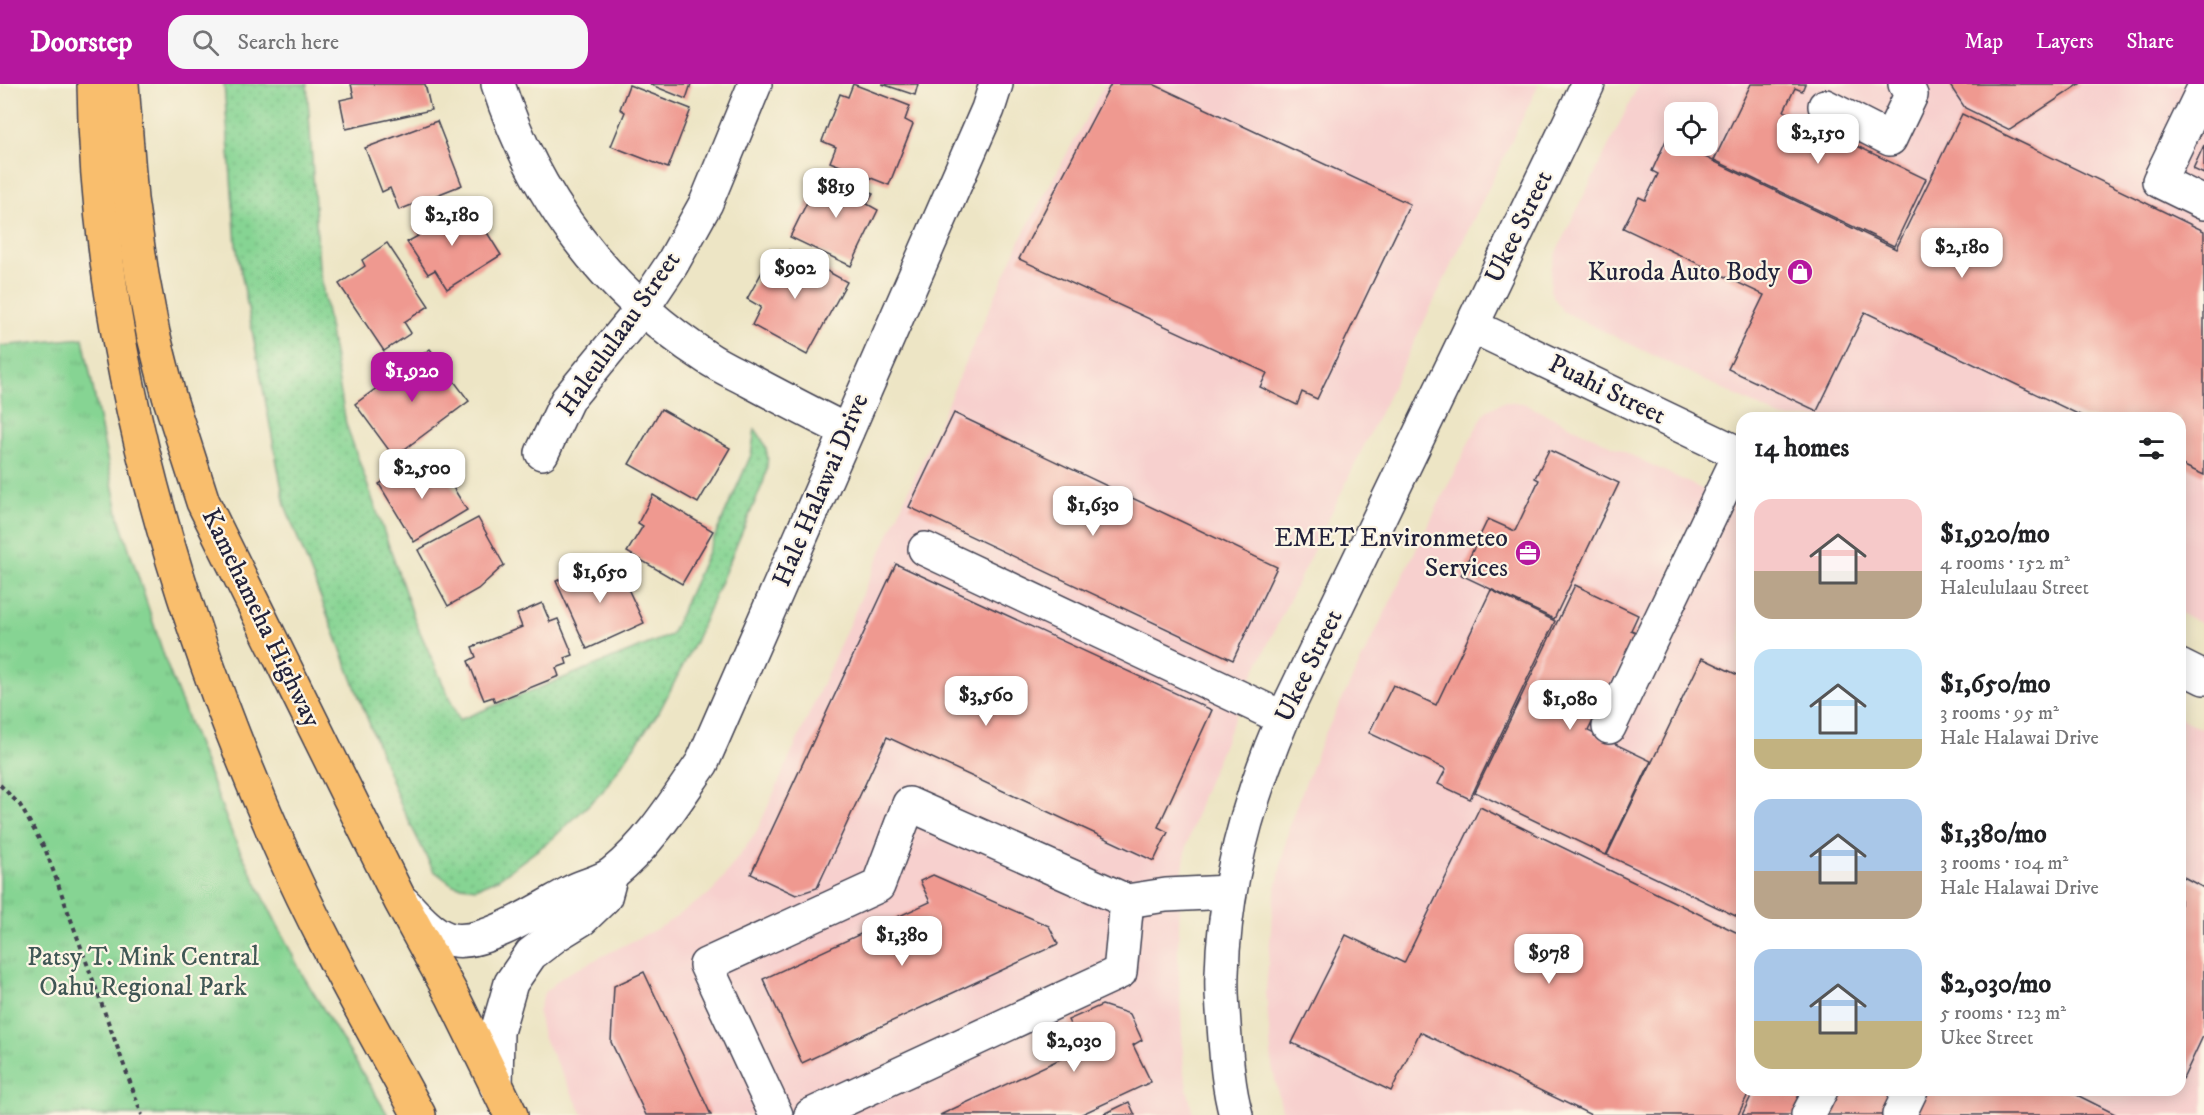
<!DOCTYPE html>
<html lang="en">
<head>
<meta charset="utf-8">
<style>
	:root { --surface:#fff; --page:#f6f6f6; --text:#202124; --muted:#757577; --accent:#b5179e }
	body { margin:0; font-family:"IM FELL DW Pica",serif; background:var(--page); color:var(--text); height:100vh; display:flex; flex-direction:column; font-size:22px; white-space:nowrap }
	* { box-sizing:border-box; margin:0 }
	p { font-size:20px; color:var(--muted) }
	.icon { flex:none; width:33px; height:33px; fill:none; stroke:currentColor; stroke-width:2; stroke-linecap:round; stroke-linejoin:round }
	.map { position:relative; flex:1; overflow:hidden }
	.sheet { position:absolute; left:1736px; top:328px; width:450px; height:684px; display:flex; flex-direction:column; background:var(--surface); border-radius:18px; box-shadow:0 3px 15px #0003 }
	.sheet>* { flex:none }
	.controls { position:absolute; left:1664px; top:18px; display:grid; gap:12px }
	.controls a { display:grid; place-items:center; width:54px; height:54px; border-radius:12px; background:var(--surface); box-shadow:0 3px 15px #0003; font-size:30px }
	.price { position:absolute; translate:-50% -51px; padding:0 14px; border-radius:12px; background:#fff; color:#222; font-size:20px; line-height:39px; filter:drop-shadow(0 2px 3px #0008) }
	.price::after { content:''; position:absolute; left:50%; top:36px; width:18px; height:14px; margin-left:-9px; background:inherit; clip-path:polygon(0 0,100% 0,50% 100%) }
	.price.current { background:var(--accent); color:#fff }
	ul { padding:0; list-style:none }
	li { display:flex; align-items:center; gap:18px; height:150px; padding:0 18px }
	li span { display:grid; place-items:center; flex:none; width:168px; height:120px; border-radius:18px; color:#555 }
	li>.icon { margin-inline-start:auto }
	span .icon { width:72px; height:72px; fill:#fffc; stroke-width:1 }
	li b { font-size:26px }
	h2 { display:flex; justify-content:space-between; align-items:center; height:72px; padding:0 18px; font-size:26px }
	header { display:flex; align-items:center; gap:36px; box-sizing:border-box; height:84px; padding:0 30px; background:var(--accent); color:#fff }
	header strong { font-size:28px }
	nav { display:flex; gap:33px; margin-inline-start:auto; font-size:21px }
	.search { width:420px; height:54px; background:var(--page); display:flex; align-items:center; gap:15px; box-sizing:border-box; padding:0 21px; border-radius:18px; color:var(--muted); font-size:22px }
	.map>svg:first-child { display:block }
	.built { fill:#f7d0ce; fill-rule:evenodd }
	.grass { fill:url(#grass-dots); stroke:#547b67; stroke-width:1.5 }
	.park { fill:url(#park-tufts); stroke:#547b67; stroke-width:1.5 }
	.building { fill:#ef9990 }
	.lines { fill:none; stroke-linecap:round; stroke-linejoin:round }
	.minor-casing { stroke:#403f50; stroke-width:36 }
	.major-casing { stroke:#403f50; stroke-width:36 }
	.path { stroke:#403f50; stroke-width:4; stroke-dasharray:4.5 4.5; stroke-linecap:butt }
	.minor { stroke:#fff; stroke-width:33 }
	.major { stroke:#f9be6d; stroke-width:33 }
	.labels { text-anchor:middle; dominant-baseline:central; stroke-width:4.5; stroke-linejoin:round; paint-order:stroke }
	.street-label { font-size:26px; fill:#22223b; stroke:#fcf5e5 }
	.poi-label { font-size:26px; fill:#22223b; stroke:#fcf5e5; text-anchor:end }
	.park-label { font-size:26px; fill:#405755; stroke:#fcf5e5 }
</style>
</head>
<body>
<header>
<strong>Doorstep</strong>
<div class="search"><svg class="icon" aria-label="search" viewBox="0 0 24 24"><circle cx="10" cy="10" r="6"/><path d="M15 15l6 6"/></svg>Search here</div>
<nav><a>Map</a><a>Layers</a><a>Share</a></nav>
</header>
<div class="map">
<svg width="2204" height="1031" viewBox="0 0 2204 1031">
	<defs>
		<pattern id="grass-dots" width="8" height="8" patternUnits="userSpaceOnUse" patternTransform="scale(1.5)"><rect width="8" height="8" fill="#86d493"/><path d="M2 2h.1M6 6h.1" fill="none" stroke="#73b680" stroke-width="1.8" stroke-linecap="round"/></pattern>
		<pattern id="park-tufts" width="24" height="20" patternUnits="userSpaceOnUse" patternTransform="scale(1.5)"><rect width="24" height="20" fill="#86d493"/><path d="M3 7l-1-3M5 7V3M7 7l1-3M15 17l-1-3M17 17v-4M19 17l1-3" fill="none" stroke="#73b680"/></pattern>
	</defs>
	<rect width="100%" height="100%" fill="#fcf5e5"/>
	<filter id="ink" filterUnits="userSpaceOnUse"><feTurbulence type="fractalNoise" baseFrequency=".0167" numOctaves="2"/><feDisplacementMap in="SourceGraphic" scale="12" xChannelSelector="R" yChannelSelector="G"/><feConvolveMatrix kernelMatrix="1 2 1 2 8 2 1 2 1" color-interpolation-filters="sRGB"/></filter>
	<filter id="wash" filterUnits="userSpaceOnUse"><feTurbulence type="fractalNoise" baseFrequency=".008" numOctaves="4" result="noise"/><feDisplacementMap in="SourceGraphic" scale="24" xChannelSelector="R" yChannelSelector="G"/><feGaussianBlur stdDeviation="1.35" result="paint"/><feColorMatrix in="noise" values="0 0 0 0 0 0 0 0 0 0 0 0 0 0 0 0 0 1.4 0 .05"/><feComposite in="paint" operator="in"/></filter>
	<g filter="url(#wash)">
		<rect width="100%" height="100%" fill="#ede5c5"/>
		<g class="built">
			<polygon points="1105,0 1539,0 1252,593 1202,712 1187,761 1181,796 1178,868 1184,989 1193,1031 583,1031 543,953 538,928 544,909 563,892 664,841 713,807 756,749 1021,154"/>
			<path d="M1639,0H2204V541L2180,529V334H1782L1562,227L1550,207L1551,185L1557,166ZM1674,28H1707V62H1674Z"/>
			<polygon points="1503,318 1523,319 1741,424 1742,1006 2180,1006 2180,634 2204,646 2204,1031 1283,1031 1272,982 1266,907 1273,819 1290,739 1322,656 1475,346 1486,327"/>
		</g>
		<path class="grass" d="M224,0H307L319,183L346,340L416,539L459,636L671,551L751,371L755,345C770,364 770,377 763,399L695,558L660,626L602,708L551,756L498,795L476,804L453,801L433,786L400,719L285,421L236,161Z"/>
		<polygon class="park" points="83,254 119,434 167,581 233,752 302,890 388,1031 0,1031 0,262"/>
		<g id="blocks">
			<g class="building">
				<polygon points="351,0 425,0 431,26 346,45 340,16 354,13"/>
				<polygon points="649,0 691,0 686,15"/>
				<polygon points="853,0 910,22 905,36 913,40 889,101 830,78 836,63 822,57 840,10 848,13"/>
				<polygon points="882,0 918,0 915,11"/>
				<polygon points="1111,0 1153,0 1410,120 1317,315 1302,308 1297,321 1260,303 1267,289 1019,175"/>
				<polygon points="1751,0 1805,0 1802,7 1795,4 1784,27 1926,95 1894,162 1714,76"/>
				<polygon points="1949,0 2080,0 2010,46 1965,24"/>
				<polygon points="629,1 691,25 668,84 611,62 625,28 620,25"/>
				<polygon points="1962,30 2204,147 2204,391 2180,380 2180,334 2086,334 1865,228 1817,327 1728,285 1764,211 1623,144 1639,113 1645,116 1658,90 1652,87 1667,54 1674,58 1674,62 1682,62 1896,165"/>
				<polygon points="437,37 462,101 399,126 390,104 382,108 365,64"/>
				<polygon points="2204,61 2204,90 2193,85"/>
				<polygon points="823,86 873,110 867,120 878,126 851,182 790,153"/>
				<polygon points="449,122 463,143 478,134 501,171 447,205 435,186 428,190 407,158 418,152 413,144"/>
				<polygon points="387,159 429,222 404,238 411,249 384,267 339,200 365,182 362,176"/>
				<polygon points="789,166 847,198 807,271 752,241 761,223 747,215 771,172 782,178"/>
				<polygon points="430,265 469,317 394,373 355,320"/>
				<polygon points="661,325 730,364 698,419 629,380"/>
				<polygon points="954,329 1277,483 1233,576 909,423"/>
				<polygon points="1549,366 1619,399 1554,535 1461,491 1488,435 1515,447 1539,396 1535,394"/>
				<polygon points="422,375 436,397 446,392 467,426 414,458 379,400"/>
				<polygon points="653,411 713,447 682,500 627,468 643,442 638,439"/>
				<polygon points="478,434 504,481 478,505 448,522 418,466"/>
				<polygon points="615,477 644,539 587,565 556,497 584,484 587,490"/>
				<polygon points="896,480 1212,626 1158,743 1168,748 1154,777 887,653 817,804 796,811 751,790"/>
				<polygon points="1575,501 1638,531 1631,546 1636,548 1588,647 1651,677 1606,771 1475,708"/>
				<polygon points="1491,506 1555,537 1470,715 1438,700 1446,685 1369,649 1393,601 1436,621"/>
				<polygon points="542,519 550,538 558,535 573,571 565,574 567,580 556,584 559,592 495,618 493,613 484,616 468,577 476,573 472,563 522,543 517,530"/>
				<polygon points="1702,574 1742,593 1742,835 1607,771"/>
				<polygon points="1480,723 1742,851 1742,1006 1750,1006 1738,1031 1591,1031 1420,948 1391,1007 1292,959 1346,851 1404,879"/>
				<polygon points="933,791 1049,842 1058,860 802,979 763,895 930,818 920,797"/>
				<polygon points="2180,791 2204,804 2204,950 2183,995 2180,993"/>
				<polygon points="644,888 711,1031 646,1031 611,958 614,902"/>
				<polygon points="1102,921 1130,930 1142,956 1133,961 1151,998 1080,1031 940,1031 1082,965 1068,936"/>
				<polygon points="1754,1006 2067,1006 2117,1031 1742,1031"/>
				<polygon points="1129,1018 1135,1031 1102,1031"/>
			</g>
		</g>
	</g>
	<g filter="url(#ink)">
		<use href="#blocks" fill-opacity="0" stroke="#403f50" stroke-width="1.5"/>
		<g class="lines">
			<g class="minor-casing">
				<g id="minor">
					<path d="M498,0C534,113 606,208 706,273C719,282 735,289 750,297C782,314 814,331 847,347"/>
					<polyline points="2204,4 2159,97 2204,119"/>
					<polyline points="1825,22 1890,55 1911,11 1905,0"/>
					<polyline points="1472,242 1742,371"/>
					<polyline points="542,369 567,316 642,225 672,180 706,119 755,0"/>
					<polyline points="925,465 1283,634"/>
					<polyline points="2180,582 2204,594"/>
					<polyline points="1609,643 1740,370"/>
					<path d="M404,819C418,833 433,853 454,856C486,861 543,823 571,808C584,801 602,798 613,789C650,759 675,718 702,679L988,25L996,0"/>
					<polyline points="496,1002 497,948 511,899 531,870 556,851 582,835 605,813 611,791"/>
					<polyline points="776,1031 706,881 878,802 909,720 1127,817 1166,811 1229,808"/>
					<polyline points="811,1031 1120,888 1127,817"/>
					<path d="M1236,1031C1228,1003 1226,970 1224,941C1223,924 1221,907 1222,890C1224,801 1248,716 1283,634L1588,0"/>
					<polyline points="1808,1031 1821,1006"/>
					<polyline points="1899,1031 1911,1006"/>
				</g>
			</g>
			<g class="major-casing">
				<g id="major">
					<path d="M94,0C97,262 175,525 280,763C320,855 372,943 419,1031"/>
					<polyline points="122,0 131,115 142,191 153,249 169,312 203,418 400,816 452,911 511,1031"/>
				</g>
			</g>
			<polyline class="path" points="0,701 20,721 46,767 142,1031"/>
			<use href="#minor" class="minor"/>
			<use href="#major" class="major"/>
		</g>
	</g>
	<defs>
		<g id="shop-disc" transform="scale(1.35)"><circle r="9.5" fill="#b5179e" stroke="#fcf5e5"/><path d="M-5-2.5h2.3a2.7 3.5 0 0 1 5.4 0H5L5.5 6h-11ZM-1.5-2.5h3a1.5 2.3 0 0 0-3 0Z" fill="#fff"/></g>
		<g id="office-disc" transform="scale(1.35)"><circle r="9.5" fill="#b5179e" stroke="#fcf5e5"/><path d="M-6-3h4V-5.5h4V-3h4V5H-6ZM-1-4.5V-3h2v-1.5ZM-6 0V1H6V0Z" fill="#fff"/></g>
	</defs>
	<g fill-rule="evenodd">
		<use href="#shop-disc" x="1800" y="188"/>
		<use href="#office-disc" x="1528" y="469"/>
	</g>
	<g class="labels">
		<g class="street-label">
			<text transform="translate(1519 143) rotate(-64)">Ukee Street</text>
			<text transform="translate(619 250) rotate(-55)">Haleululaau Street</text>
			<text transform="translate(1607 306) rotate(26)">Puahi Street</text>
			<text transform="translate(821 406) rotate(-67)">Hale Halawai Drive</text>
			<text transform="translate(261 534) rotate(64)">Kamehameha Highway</text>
			<text transform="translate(1309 582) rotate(-64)">Ukee Street</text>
		</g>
		<g class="poi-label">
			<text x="1780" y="188">Kuroda Auto Body</text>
			<text x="1508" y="454">EMET Environmeteo<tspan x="1508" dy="30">Services</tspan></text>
		</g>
		<g class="park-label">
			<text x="143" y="873">Patsy T. Mink Central<tspan x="143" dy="30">Oahu Regional Park</tspan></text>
		</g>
	</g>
</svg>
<div class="controls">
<a><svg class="icon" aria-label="locate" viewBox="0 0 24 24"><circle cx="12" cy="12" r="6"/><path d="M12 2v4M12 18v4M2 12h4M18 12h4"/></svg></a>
</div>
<b class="price" style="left:1818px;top:81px">$2,150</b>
<b class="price" style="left:836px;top:135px">$819</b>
<b class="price" style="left:452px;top:163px">$2,180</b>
<b class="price" style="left:1962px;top:195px">$2,180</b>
<b class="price" style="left:795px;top:216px">$902</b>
<b class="price current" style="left:412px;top:319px">$1,920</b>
<b class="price" style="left:422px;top:416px">$2,500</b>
<b class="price" style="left:1093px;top:453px">$1,630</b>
<b class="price" style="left:600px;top:520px">$1,650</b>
<b class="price" style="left:986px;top:643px">$3,560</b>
<b class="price" style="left:1570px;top:647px">$1,080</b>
<b class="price" style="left:902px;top:883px">$1,380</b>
<b class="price" style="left:1549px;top:901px">$978</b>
<b class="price" style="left:1074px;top:989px">$2,030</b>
<section class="sheet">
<h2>14 homes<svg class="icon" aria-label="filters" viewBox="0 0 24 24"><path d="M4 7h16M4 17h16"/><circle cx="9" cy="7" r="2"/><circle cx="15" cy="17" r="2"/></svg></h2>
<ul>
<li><span style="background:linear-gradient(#f6c9c9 60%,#b9a48a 0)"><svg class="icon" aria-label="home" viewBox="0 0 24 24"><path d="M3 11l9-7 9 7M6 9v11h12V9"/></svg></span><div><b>$1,920/mo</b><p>4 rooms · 152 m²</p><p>Haleululaau Street</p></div></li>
<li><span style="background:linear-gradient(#bfe0f5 75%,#c2b280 0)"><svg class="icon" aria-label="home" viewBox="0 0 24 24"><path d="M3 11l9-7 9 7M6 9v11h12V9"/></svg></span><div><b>$1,650/mo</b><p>3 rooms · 95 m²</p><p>Hale Halawai Drive</p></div></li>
<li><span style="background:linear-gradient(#a9c7e8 60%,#b9a48a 0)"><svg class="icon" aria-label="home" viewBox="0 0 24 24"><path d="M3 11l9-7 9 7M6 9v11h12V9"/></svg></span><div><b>$1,380/mo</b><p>3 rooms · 104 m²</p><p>Hale Halawai Drive</p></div></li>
<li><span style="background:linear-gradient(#a9c7e8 60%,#c2b280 0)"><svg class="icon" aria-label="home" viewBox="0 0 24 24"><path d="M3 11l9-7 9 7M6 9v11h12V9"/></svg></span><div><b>$2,030/mo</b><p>5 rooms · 123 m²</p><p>Ukee Street</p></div></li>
</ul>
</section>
</div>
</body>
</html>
